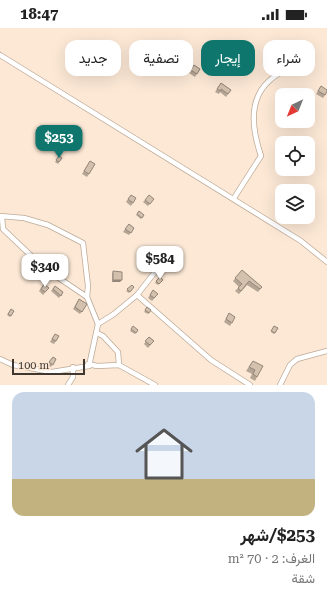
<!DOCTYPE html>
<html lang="ar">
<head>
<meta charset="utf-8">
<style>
	:root { --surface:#fff; --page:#f2f2f2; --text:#222; --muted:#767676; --line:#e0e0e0; --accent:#0f766e }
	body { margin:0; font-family:"Roboto Serif",Vazirmatn,serif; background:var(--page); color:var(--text); direction:rtl; height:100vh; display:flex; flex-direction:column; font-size:15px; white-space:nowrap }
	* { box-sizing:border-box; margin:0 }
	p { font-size:13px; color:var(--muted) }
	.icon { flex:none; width:22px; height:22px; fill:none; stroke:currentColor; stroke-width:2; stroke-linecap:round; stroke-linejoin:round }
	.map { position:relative; height:357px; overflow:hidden; direction:ltr }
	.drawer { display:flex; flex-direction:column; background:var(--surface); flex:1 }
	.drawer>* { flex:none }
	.top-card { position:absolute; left:12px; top:12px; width:303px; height:36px; direction:rtl; display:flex; gap:8px }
	.needle { width:26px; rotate:223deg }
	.tools { position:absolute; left:275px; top:60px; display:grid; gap:8px }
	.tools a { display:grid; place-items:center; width:40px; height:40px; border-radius:8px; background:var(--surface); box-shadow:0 4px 16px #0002; font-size:20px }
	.scale { position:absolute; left:12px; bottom:10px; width:73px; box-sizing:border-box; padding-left:4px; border:2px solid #3f3730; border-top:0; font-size:11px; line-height:14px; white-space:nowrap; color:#3f3730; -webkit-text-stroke:3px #fce8d5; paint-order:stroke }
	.price { position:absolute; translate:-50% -34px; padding:0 9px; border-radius:8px; background:#fff; color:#222; font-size:13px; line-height:26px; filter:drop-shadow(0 1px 2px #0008) }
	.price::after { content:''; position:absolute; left:50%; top:24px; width:12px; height:9px; margin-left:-6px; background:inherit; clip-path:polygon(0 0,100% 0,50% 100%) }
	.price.selected { background:var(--accent); color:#fff }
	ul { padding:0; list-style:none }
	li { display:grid; align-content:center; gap:8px; height:212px; padding:0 12px }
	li+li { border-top:1px solid var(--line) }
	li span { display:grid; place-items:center; height:124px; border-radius:12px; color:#555 }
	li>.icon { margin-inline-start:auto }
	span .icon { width:72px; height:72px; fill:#fffc; stroke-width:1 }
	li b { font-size:17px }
	.tag { padding:0 14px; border-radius:12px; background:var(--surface); box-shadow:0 4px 16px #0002; font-size:14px; line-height:36px }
	.tag.selected { background:var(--accent); color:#fff }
	.status { display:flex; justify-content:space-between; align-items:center; height:28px; padding:0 20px; background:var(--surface); direction:ltr }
	.status svg { height:11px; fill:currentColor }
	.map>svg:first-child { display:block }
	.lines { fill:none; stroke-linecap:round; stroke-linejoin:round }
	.street-casing { stroke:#bcaa98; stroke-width:6 }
	.street { stroke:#fff; stroke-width:4.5 }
	.wall { fill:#b5a595 }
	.shaded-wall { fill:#948679 }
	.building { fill:#d3c0ad; stroke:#948679 }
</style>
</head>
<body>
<div class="status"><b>18:47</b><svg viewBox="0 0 49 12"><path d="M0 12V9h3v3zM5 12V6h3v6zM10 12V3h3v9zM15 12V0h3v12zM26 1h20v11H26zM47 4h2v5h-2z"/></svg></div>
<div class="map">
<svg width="327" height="357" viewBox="0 0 327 357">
	<rect width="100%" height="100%" fill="#fce8d5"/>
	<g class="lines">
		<g class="street-casing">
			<g id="street">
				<polyline points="0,27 301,213 327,234"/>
				<path d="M234,170L261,128C253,104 247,73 269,53C276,46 288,41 297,35"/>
				<polyline points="0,188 24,190 48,197 83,215 88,258 87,269 98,296 89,338"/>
				<polyline points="2,189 3,201 44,240 87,269"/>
				<polyline points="137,267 211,332 250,357"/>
				<polyline points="98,296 114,286 137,267 155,244"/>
				<polyline points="97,305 103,308 118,324 119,337"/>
				<polyline points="0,331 13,337 52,344 89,338 88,336 97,338 119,337 155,357"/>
				<polyline points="68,357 73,349 73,339"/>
				<polyline points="280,357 290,337 297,331 327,323"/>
			</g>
		</g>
		<use href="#street" class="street"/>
	</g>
	<g class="wall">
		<polygon points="194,37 200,41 195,49 189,45"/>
		<polygon points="221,55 231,62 226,69 220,64 219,66 215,64"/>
		<polygon points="321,58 327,64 323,70 316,66"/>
		<polygon points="59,128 62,130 58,136 55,134"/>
		<polygon points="90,133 95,136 87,149 82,146"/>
		<polygon points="136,170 131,178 126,174 128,171"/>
		<polygon points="154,171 148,178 143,174 145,172"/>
		<polygon points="139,183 144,187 141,191 136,187"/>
		<polygon points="129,196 134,200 129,207 123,204"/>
		<polygon points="157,232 163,237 159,243 153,238"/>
		<polygon points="242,242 262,259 258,264 247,257 239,266 235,263 239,259 233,253"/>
		<polygon points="113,243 120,254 112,254 112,246"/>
		<polygon points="156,253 162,253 158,257 155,255"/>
		<polygon points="44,256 49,260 43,267 39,263"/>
		<polygon points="132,257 134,259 129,265 126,263"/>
		<polygon points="55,258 63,264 59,270 51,263"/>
		<polygon points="153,262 158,266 152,273 148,270"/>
		<polygon points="79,271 87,276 80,286 73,281"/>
		<polygon points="147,279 151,282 148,286 144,284"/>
		<polygon points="11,281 14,283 10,289 7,287"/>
		<polygon points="229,285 235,289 230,298 224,294"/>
		<polygon points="133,298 138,302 135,306 130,303"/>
		<polygon points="274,298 278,300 274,306 271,304"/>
		<polygon points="55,306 56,313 54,316 50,314"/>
		<polygon points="149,309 154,313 148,320 144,316"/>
		<polygon points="53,329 56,331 51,339 47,337"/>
		<polygon points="253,333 257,349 255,353 250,350 252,346 246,343"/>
	</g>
	<polygon class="shaded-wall" points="113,252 122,252 120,254 112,254"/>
	<g class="building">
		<polygon points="194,37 200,41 197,46 191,42"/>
		<polygon points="221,55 231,62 228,66 221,61 221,63 217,61"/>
		<polygon points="321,58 327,62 327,64 325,67 318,63"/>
		<polygon points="59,128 62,130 59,134 56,132"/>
		<polygon points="90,133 95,136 89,146 84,143"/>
		<polygon points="131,167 136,170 133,175 128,171"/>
		<polygon points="149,167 154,171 150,176 145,172"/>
		<polygon points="139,183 144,187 142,190 137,186"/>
		<polygon points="129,196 134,200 131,205 125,201"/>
		<polygon points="157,232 163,237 161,240 155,236"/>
		<polygon points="242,242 262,259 260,261 249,253 241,263 238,260 242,256 235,250"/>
		<polygon points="113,243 122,244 122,252 113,252"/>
		<polygon points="160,249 163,252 159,256 156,253"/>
		<polygon points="44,256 49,260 45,264 41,261"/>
		<polygon points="132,257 134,259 130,264 127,261"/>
		<polygon points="55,258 63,264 61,268 53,261"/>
		<polygon points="153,262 158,266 154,270 150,267"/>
		<polygon points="79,271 87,276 82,284 75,279"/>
		<polygon points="147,279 151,282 149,285 145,282"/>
		<polygon points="11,281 14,283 11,288 8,286"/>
		<polygon points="229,285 235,289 232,295 226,291"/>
		<polygon points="133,298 138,302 136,305 131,301"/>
		<polygon points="274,298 278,300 275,305 271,303"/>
		<polygon points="55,306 59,308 56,313 52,311"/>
		<polygon points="149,309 154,313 150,317 145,313"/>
		<polygon points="53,329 56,331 53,337 49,334"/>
		<polygon points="253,333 263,338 257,349 253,346 255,342 249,339"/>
	</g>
</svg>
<div class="tools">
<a><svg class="needle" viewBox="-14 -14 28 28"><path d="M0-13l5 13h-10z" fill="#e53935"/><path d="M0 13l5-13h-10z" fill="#767676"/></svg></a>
<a><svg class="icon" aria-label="locate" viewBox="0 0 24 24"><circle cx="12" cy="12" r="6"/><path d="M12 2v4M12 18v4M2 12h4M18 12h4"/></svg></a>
<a><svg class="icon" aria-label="layers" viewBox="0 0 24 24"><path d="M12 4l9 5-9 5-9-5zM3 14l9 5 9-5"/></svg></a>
</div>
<div class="scale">100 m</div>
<b class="price selected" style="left:59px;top:131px">$253</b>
<b class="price" style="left:160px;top:252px">$584</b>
<b class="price" style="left:45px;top:260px">$340</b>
<div class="top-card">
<a class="tag">شراء</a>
<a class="tag selected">إيجار</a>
<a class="tag">تصفية</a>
<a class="tag">جديد</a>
</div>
</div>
<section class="drawer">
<ul>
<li><span style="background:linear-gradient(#c9d6e8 70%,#c2b280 0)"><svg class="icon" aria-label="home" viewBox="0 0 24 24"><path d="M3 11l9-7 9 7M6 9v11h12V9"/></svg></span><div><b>$253/شهر</b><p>الغرف: 2 · 70 m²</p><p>شقة</p></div></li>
</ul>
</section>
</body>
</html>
